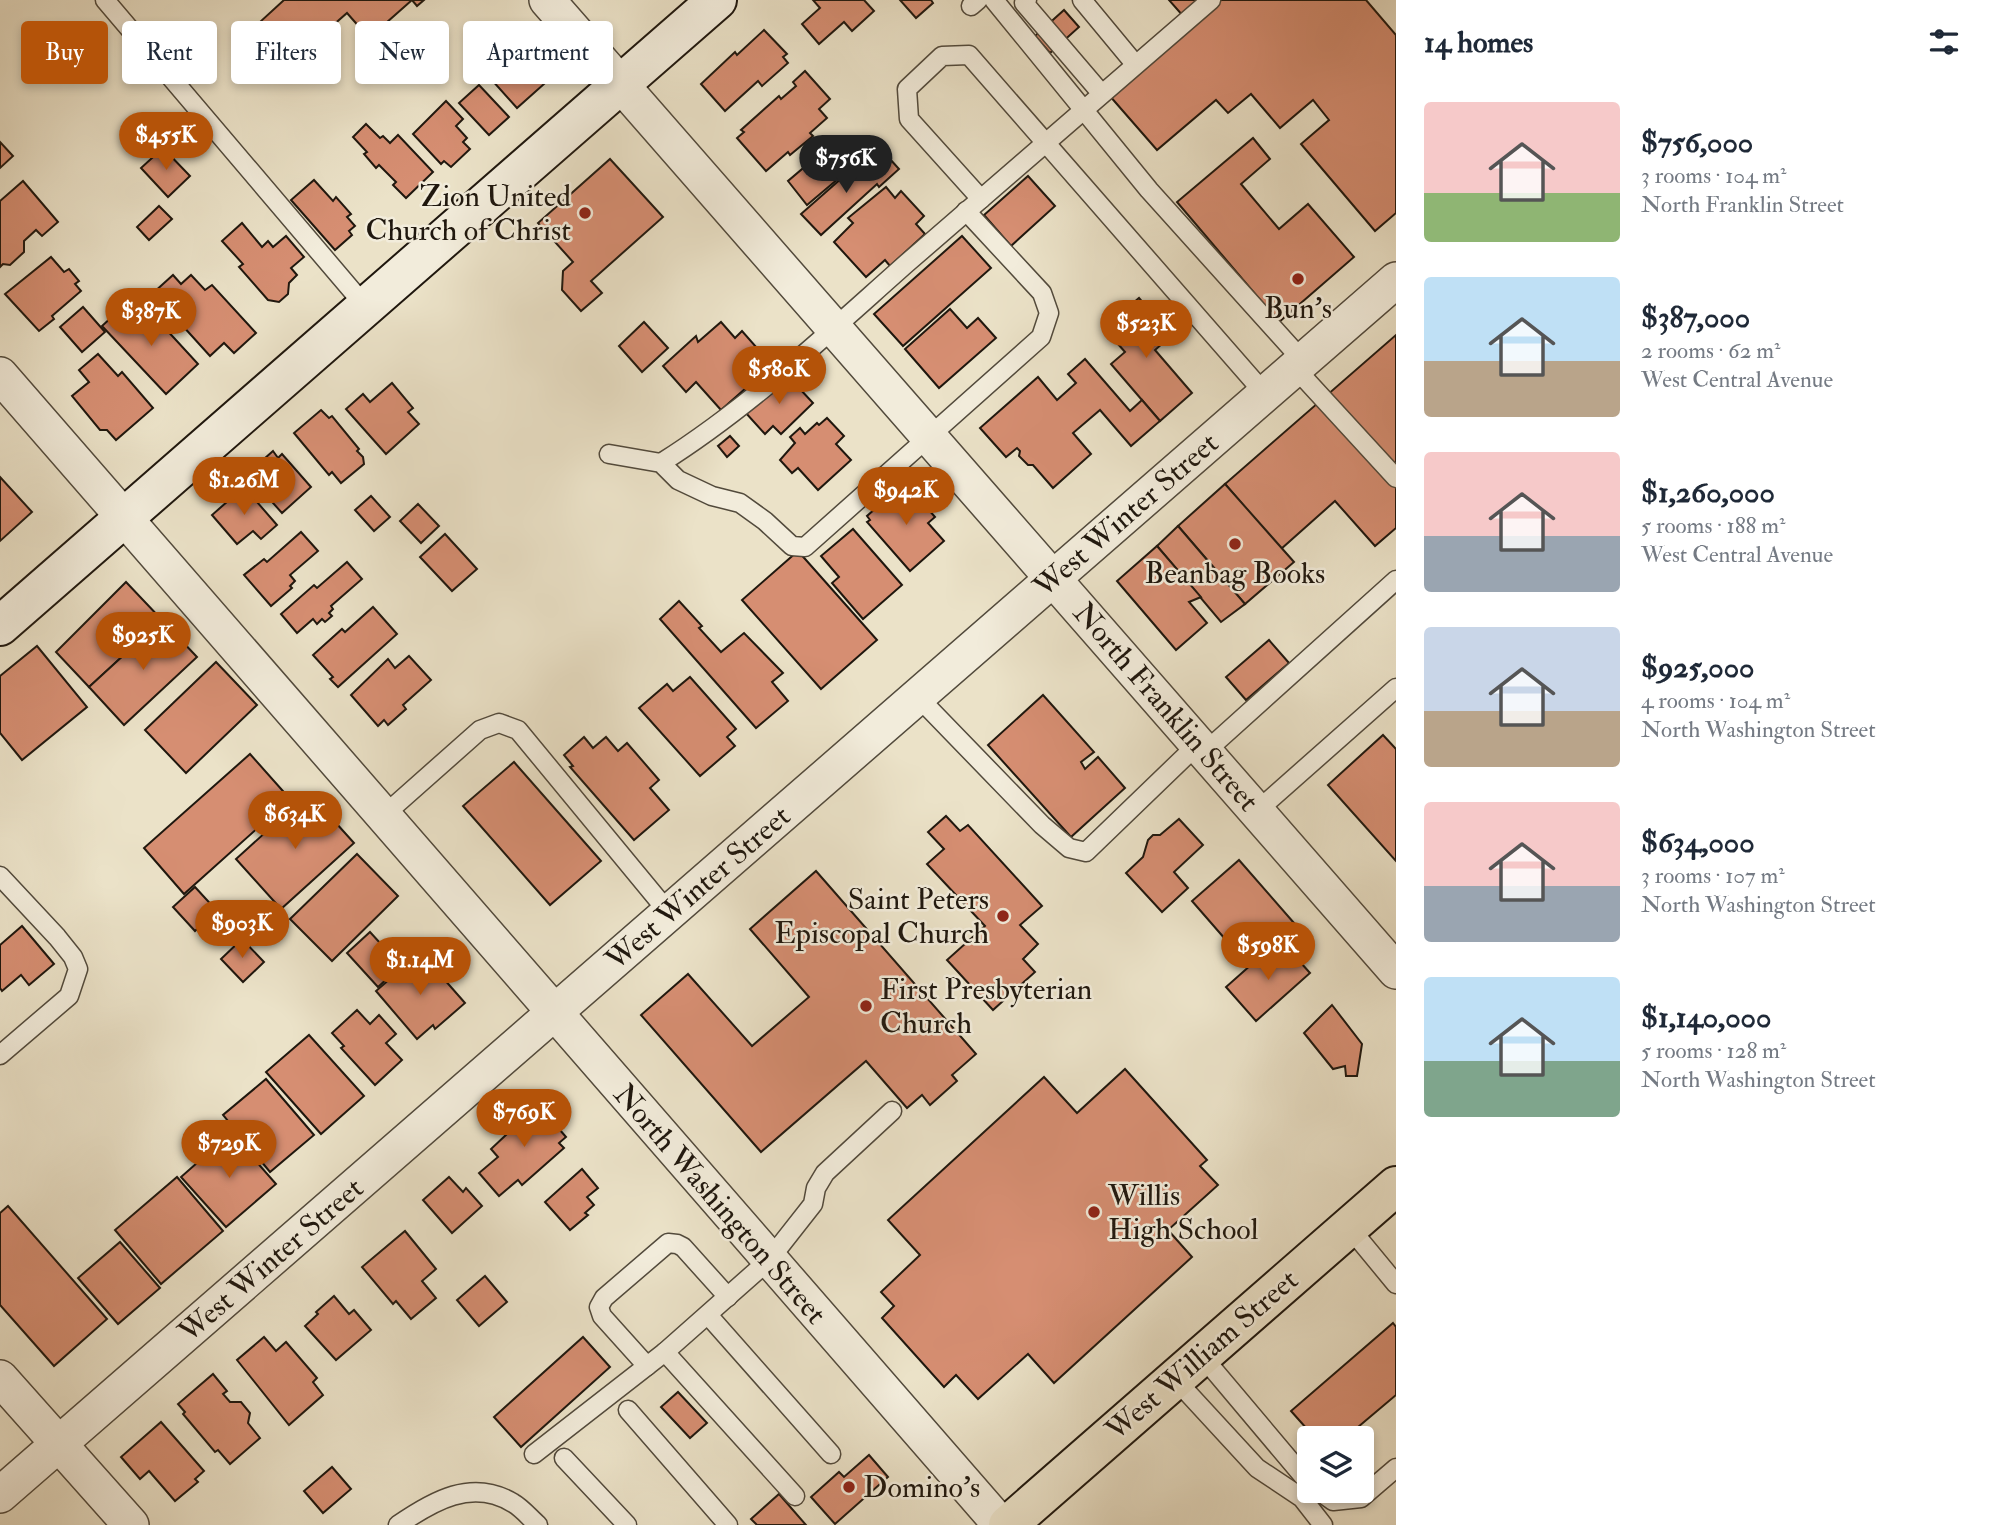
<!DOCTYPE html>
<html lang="en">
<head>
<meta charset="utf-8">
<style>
	:root { --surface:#fff; --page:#f2f2f3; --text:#1f2937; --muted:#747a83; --accent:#b45309 }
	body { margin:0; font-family:"IM FELL Double Pica",serif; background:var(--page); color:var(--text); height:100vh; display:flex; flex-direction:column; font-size:26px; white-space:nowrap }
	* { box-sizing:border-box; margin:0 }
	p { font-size:23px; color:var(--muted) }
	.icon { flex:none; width:38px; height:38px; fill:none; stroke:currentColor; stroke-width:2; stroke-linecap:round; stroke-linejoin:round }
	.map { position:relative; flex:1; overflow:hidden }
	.panel { display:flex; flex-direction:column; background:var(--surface); width:595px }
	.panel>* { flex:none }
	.banner { position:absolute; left:21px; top:21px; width:665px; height:63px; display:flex; gap:14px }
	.tools { position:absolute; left:1297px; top:1426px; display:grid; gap:14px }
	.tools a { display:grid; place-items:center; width:77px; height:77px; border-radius:7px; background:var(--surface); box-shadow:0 4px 10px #0003; font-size:35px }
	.price { position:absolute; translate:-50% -60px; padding:0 16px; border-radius:24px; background:var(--accent); color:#fff; font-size:23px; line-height:46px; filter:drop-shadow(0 2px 4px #0008) }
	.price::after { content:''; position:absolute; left:50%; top:42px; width:21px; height:16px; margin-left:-10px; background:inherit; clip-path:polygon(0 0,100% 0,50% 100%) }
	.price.active { background:#222; color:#fff }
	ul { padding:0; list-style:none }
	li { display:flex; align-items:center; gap:21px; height:175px; padding:0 28px }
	li span { display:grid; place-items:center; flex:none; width:196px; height:140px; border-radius:7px; color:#555 }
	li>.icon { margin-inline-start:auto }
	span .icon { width:84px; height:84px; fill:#fffc; stroke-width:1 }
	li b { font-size:30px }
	h2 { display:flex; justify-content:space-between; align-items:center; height:84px; padding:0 28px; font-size:30px }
	.tag { padding:0 24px; border-radius:7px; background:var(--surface); box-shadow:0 4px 10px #0003; font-size:24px; line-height:63px }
	.tag.active { background:var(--accent); color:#fff }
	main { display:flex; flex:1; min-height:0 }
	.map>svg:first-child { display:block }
	.building { fill:#d68e72; stroke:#1f170e; stroke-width:2 }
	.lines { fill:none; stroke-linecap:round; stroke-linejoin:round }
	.lane-casing { stroke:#524a3c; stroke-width:21 }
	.street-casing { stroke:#524a3c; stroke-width:38 }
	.secondary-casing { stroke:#1f170e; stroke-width:42 }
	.highway-casing { stroke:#1f170e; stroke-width:42 }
	.lane { stroke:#f2ecdb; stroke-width:18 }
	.street { stroke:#f2ecdb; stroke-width:35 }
	.secondary { stroke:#f2ecdb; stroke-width:38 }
	.highway { stroke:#ebe2c8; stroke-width:38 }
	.poi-dot { fill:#8f2418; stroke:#f2ecdb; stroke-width:2.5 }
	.labels { text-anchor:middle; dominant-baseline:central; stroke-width:5; stroke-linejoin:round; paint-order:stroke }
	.poi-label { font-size:30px; fill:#1f170e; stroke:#f2ecdb; text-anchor:start }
	.street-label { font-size:30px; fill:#1f170e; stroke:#f2ecdb }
</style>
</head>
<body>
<main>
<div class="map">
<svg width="1396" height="1525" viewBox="0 0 1396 1525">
	<rect width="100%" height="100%" fill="#ebe2c8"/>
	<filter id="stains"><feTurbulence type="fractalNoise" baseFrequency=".00286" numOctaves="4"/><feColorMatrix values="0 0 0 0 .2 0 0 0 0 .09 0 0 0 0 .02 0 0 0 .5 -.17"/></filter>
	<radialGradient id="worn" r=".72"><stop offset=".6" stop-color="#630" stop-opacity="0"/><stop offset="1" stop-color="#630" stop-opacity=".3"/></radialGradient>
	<g class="building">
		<polygon points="284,0 424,0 417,6 412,0 369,38 347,13 282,70 248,33"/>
		<polygon points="813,0 864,0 874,11 852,31 844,22 819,44 802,24 820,8"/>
		<polygon points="900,0 931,0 933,3 916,18"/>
		<polygon points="1169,0 1203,0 1184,17"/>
		<polygon points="1221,0 1366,0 1396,35 1396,213 1375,231 1301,144 1329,120 1313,100 1280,128 1251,94 1228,113 1216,100 1157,150 1109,95"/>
		<polygon points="1064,10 1079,27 1050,53 1035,36"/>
		<polygon points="511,28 553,76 517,108 474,60"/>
		<polygon points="764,30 787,54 783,57 788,63 762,86 758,81 725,111 701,84 735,52 737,55"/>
		<polygon points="805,71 830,99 819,109 827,118 810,133 813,136 790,155 788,152 766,171 737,138 744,132 741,130 779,96 781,99 796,86 793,82"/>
		<polygon points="479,85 509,117 489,135 459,103"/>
		<polygon points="446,101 463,119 456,126 467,138 463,142 470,149 451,167 444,161 441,164 413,134"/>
		<polygon points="366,124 380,138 383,136 390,143 398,135 433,172 406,198 393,185 396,182 379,165 376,168 364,154 367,152 353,137"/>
		<polygon points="1253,138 1270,159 1241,184 1279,229 1308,204 1354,257 1279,322 1177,202"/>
		<polygon points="0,142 13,156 0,168"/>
		<polygon points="834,142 843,153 853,144 864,157 807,205 788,181"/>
		<polygon points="163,148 190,176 168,197 141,168"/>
		<polygon points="889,158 899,169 879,187 877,184 821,235 801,214 860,162 871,174"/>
		<polygon points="610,159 663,217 591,281 602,293 581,311 562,290 563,271 573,262 538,223"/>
		<polygon points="1028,176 1055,206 1011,246 984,215"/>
		<polygon points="314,180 333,201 336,197 351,214 347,217 355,226 349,231 352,235 335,250 291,200"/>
		<polygon points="23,181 58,222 42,236 36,230 24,241 24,252 10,265 3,264 0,267 0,201"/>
		<polygon points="886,187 895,198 901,191 924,216 916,224 925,234 890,266 885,260 866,277 834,242 853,223 848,218"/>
		<polygon points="159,206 172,219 149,240 137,227"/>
		<polygon points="242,223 262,247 268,241 273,247 286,236 304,257 291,268 297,275 289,283 288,294 279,302 268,300 239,267 243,264 222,241"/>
		<polygon points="962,236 991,268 903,346 874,314"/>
		<polygon points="51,257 64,272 69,269 79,281 75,284 81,291 52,316 54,319 39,331 5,294"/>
		<polygon points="173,275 181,284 191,275 205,290 212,285 256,333 234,353 224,343 210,356 153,293"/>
		<polygon points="1139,298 1171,336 1155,350 1192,393 1160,421 1111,364 1125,352 1104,328"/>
		<polygon points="126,304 140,319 143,316 159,332 164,327 198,364 166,394 102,326"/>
		<polygon points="83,307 105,332 82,352 60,327"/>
		<polygon points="950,309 967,328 978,318 996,338 939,388 905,349"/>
		<polygon points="644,322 668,348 642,372 619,346"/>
		<polygon points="721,322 735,338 742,331 772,365 721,410 696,382 686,392 663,366 696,336 698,342"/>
		<polygon points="1396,335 1396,528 1375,546 1335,501 1281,549 1225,484"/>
		<polygon points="98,354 118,376 122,372 153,408 116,440 107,430 100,430 72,396 89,382 79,370"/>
		<polygon points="1085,359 1130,411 1142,400 1160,421 1131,446 1100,410 1073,433 1091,454 1053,488 1033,465 1028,465 1019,456 1020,451 1017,448 1006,457 980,428 1038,377 1057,400 1076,383 1068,374"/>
		<polygon points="786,374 813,403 781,434 773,426 765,434 745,412"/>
		<polygon points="392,383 413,408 408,412 419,424 386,454 346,409 363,394 370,402"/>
		<polygon points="321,410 329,418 332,416 359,449 357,451 363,457 364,464 341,483 332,472 329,475 294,433"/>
		<polygon points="827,418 844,436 836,444 851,460 818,490 798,468 792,473 780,460 795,443 790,437 800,428 805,434 817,423 819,425"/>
		<polygon points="730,436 739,446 727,457 718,446"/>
		<polygon points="273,451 278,458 282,454 311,487 282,513 247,474"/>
		<polygon points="0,477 32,512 0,541"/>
		<polygon points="1225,484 1294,562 1245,604 1178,526"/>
		<polygon points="901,486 905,489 908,486 935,517 928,523 944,541 910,571 867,522 870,520 867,516"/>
		<polygon points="244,487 277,525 261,539 253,531 237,544 212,515"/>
		<polygon points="371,496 390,517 374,531 355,510"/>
		<polygon points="418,504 439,526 421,543 400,521"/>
		<polygon points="1178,526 1245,604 1221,622 1157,546"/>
		<polygon points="853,529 902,585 863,619 832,583 839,577 821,556"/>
		<polygon points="301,532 318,551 290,575 295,581 290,586 292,588 271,606 244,575 264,559 267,562"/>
		<polygon points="445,534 477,569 452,591 420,557"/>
		<polygon points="1157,546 1201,597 1189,602 1207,623 1176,650 1117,581"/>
		<polygon points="798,551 877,640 821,689 742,600"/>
		<polygon points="347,562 362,579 331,606 333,609 329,613 332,616 325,622 322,619 317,624 313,619 297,633 281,614 314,585 317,588"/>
		<polygon points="126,582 162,620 89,687 56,652"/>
		<polygon points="679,601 702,626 699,628 721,652 744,633 783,673 772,682 788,701 756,728 660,619"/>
		<polygon points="373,607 397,634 338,687 330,679 333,677 313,655 342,629 345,632"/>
		<polygon points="162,620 197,657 124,725 89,687"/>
		<polygon points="1269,640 1289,663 1246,700 1226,677"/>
		<polygon points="37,646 87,707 22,760 0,733 0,676"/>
		<polygon points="409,656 431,680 403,705 406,709 388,725 384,720 378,726 351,695 388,659 395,668"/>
		<polygon points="216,662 257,705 186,773 145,730"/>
		<polygon points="690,677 736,729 727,737 735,746 700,776 639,708 667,684 673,691"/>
		<polygon points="1043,695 1094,752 1081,762 1085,769 1098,757 1125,788 1071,837 988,745"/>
		<polygon points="1383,735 1396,749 1396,861 1328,785"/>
		<polygon points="584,737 593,748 606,737 618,751 627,743 659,780 650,788 669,810 634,840 570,767 573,766 564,755"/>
		<polygon points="250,754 290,799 184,894 144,848"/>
		<polygon points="514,762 601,861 550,905 463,806"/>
		<polygon points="309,793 354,843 281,909 236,859"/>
		<polygon points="946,816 960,831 968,825 1042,906 1020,925 1038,944 1023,959 1035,972 993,1010 947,960 985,926 927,864 944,849 928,832"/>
		<polygon points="1179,819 1203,845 1174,872 1188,888 1162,912 1126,873 1143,857 1148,840 1153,835 1160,835"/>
		<polygon points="357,854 398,896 332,961 290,919"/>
		<polygon points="1239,860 1294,923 1271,943 1263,934 1239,955 1192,901"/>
		<polygon points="816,871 976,1054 952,1075 957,1081 930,1105 922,1095 907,1108 866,1061 761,1152 641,1015 688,974 752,1046 809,997 750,929"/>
		<polygon points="195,887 217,911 195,931 173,907"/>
		<polygon points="22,926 54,964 29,985 21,975 2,991 0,988 0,945"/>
		<polygon points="370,932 401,966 378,987 347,953"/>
		<polygon points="242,939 264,962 243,982 221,959"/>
		<polygon points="1284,944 1310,973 1256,1021 1226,987 1261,956 1265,961"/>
		<polygon points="414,958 423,968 429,962 465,1003 435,1029 433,1025 417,1039 376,991"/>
		<polygon points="1332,1005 1362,1044 1357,1076 1346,1076 1345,1066 1333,1069 1304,1033"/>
		<polygon points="357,1010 370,1024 379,1015 396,1034 386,1043 402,1060 375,1085 341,1048 344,1046 332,1033"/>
		<polygon points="309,1035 364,1096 321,1134 266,1072"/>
		<polygon points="1125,1069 1207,1160 1200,1166 1218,1185 1168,1230 1192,1257 1054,1383 1028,1354 978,1399 956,1375 944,1387 882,1318 894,1306 881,1292 920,1255 888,1220 1044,1077 1077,1113"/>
		<polygon points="266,1079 314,1135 270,1172 223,1115"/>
		<polygon points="534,1100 566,1137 559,1143 564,1148 522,1185 518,1180 499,1196 479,1173 498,1157 491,1149 508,1133 506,1130 512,1124 510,1121"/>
		<polygon points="231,1133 276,1184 226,1227 181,1177"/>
		<polygon points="582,1169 598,1188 587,1197 594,1205 585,1213 588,1215 570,1230 545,1202"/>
		<polygon points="177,1177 223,1231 161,1284 115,1230"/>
		<polygon points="449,1177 463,1192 466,1188 482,1206 452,1233 423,1200"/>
		<polygon points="8,1206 107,1319 54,1366 0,1305 0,1213"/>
		<polygon points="405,1231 436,1269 422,1281 436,1298 411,1319 396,1301 393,1304 362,1267"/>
		<polygon points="120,1242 160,1288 118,1324 78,1278"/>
		<polygon points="485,1276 507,1302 479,1326 457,1300"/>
		<polygon points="334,1296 349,1314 354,1310 371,1330 336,1360 305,1326 318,1314 316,1312"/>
		<polygon points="1393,1323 1396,1327 1396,1395 1345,1438 1315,1438 1291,1411"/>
		<polygon points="264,1337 276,1351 286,1342 317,1378 313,1382 323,1395 289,1425 237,1360"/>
		<polygon points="583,1337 610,1367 521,1447 494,1417"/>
		<polygon points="213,1374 227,1391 223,1394 230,1402 241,1402 250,1413 248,1423 260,1438 230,1464 218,1450 215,1452 183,1414 185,1412 178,1404"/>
		<polygon points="678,1392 707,1423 690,1438 661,1407"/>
		<polygon points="161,1422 204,1471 195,1479 198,1482 175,1501 149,1471 140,1479 121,1457"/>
		<polygon points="869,1455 888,1477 835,1524 811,1497 839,1472 844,1477"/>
		<polygon points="332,1467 351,1489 323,1513 304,1491"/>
		<polygon points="779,1494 806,1525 757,1525 751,1519"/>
	</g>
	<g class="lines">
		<g class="lane-casing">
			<g id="lane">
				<polyline points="105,0 366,307"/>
				<polyline points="994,0 1149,190 1303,361"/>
				<polyline points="1027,0 1024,3 1101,93"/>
				<polyline points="1082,0 1135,64"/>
				<polyline points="971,6 978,0"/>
				<polyline points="981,199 909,119 907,89 942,56 969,55 1265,394"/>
				<polyline points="1295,368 1396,478"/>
				<polyline points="609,454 661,463 678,480 712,496 740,503 765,521 792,546 805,547 1041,337 1049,313 1042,293 966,211"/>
				<path d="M661,463C750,407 828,333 907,263C1008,175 1109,87 1211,0"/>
				<polyline points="918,697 1042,825 1069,848 1086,852 1198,744"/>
				<polyline points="1205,752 1396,580"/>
				<polyline points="1257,811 1396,688"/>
				<polyline points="383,816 480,730 499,723 518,730 669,913"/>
				<polyline points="0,876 57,937 73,957 78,969 69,996 0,1055"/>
				<polyline points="1349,1227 1396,1284"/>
				<polyline points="708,1315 831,1454"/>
				<polyline points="665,1352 795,1496"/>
				<polyline points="1202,1356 1309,1483"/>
				<polyline points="647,1366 602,1316 599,1307 604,1298 668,1243 677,1244 683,1247 728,1297"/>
				<polyline points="1175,1379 1257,1468 1302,1498 1323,1525"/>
				<polyline points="628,1410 728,1525"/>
				<polyline points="534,1454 665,1352 769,1260 813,1204 816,1188 825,1173 892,1111"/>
				<polyline points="564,1458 627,1525"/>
				<polyline points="1319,1491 1333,1501 1361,1498 1396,1468"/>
				<path d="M398,1525C433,1501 472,1478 513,1503C522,1508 530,1518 538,1525"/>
			</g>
		</g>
		<g class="street-casing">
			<g id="street">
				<polyline points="547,0 1396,971"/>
				<polyline points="0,375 1001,1525"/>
				<polyline points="0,1378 131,1525"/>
				<polyline points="0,1495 1396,280"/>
			</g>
		</g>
		<g class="secondary-casing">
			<polyline id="secondary" points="0,626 717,0"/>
		</g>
		<g class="highway-casing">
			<polyline id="highway" points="1008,1525 1396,1186"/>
		</g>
		<use href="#lane" class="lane"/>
		<use href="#street" class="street"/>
		<use href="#secondary" class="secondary"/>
		<use href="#highway" class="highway"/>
	</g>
	<g class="poi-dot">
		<circle cx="585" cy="213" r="7"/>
		<circle cx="1298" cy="279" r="7"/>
		<circle cx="1235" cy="544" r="7"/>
		<circle cx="1003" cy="916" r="7"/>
		<circle cx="866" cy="1006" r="7"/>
		<circle cx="1094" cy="1212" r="7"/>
		<circle cx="849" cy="1487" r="7"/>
	</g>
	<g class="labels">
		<g class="poi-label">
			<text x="571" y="196" text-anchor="end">Zion United<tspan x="571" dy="34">Church of Christ</tspan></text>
			<text x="1298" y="308" text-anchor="middle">Bun's</text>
			<text x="1235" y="573" text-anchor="middle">Beanbag Books</text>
			<text x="989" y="899" text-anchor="end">Saint Peters<tspan x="989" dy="34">Episcopal Church</tspan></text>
			<text x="880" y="989">First Presbyterian<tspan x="880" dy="34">Church</tspan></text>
			<text x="1108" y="1195">Willis<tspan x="1108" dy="34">High School</tspan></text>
			<text x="863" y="1487">Domino's</text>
		</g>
		<g class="street-label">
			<text transform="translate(1126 515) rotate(-41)">West Winter Street</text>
			<text transform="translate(1166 707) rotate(49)">North Franklin Street</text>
			<text transform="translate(698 888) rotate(-41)">West Winter Street</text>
			<text transform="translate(720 1204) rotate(49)">North Washington Street</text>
			<text transform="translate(271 1260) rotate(-41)">West Winter Street</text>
			<text transform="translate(1202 1355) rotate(-41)">West William Street</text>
		</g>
	</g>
	<rect width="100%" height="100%" filter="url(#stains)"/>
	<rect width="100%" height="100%" fill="url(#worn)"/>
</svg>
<div class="tools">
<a><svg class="icon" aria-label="layers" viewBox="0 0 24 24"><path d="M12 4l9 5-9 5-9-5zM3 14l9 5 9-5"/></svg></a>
</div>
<b class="price" style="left:166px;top:172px">$455K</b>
<b class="price active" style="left:846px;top:195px">$756K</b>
<b class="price" style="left:151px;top:348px">$387K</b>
<b class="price" style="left:1146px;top:360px">$523K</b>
<b class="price" style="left:779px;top:406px">$580K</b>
<b class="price" style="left:244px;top:517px">$1.26M</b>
<b class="price" style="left:906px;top:527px">$942K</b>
<b class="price" style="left:143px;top:672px">$925K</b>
<b class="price" style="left:295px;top:851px">$634K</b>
<b class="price" style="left:242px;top:960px">$903K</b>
<b class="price" style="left:1268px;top:982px">$598K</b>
<b class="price" style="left:420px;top:997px">$1.14M</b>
<b class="price" style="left:524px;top:1149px">$769K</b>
<b class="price" style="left:229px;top:1180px">$729K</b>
<div class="banner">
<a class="tag active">Buy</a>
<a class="tag">Rent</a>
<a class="tag">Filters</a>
<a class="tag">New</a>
<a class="tag">Apartment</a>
</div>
</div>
<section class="panel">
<h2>14 homes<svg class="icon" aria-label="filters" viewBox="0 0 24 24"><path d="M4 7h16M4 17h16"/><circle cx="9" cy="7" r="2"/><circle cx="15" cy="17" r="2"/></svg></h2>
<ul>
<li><span style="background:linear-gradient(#f6c9c9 65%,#8fb573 0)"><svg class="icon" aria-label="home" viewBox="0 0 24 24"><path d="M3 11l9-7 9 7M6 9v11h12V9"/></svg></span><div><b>$756,000</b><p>3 rooms · 104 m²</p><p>North Franklin Street</p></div></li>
<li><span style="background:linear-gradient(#bfe0f5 60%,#b9a48a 0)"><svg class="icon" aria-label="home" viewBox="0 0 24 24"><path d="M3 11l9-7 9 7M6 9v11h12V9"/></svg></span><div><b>$387,000</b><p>2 rooms · 62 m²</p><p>West Central Avenue</p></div></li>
<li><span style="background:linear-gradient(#f6c9c9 60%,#9aa5b1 0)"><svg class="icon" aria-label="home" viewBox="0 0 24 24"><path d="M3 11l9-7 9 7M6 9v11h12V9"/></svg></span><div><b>$1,260,000</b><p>5 rooms · 188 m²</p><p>West Central Avenue</p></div></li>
<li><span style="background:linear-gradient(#c9d6e8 60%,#b9a48a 0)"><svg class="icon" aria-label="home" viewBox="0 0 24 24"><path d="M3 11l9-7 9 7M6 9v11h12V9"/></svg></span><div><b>$925,000</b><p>4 rooms · 104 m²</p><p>North Washington Street</p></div></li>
<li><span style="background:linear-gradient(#f6c9c9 60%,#9aa5b1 0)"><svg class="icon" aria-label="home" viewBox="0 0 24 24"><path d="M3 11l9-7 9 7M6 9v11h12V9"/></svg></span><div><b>$634,000</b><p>3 rooms · 107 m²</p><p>North Washington Street</p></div></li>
<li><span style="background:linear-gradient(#bfe0f5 60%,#7fa58c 0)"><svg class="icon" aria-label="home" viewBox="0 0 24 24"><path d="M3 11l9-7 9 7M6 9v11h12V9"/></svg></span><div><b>$1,140,000</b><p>5 rooms · 128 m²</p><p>North Washington Street</p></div></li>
</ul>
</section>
</main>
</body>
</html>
